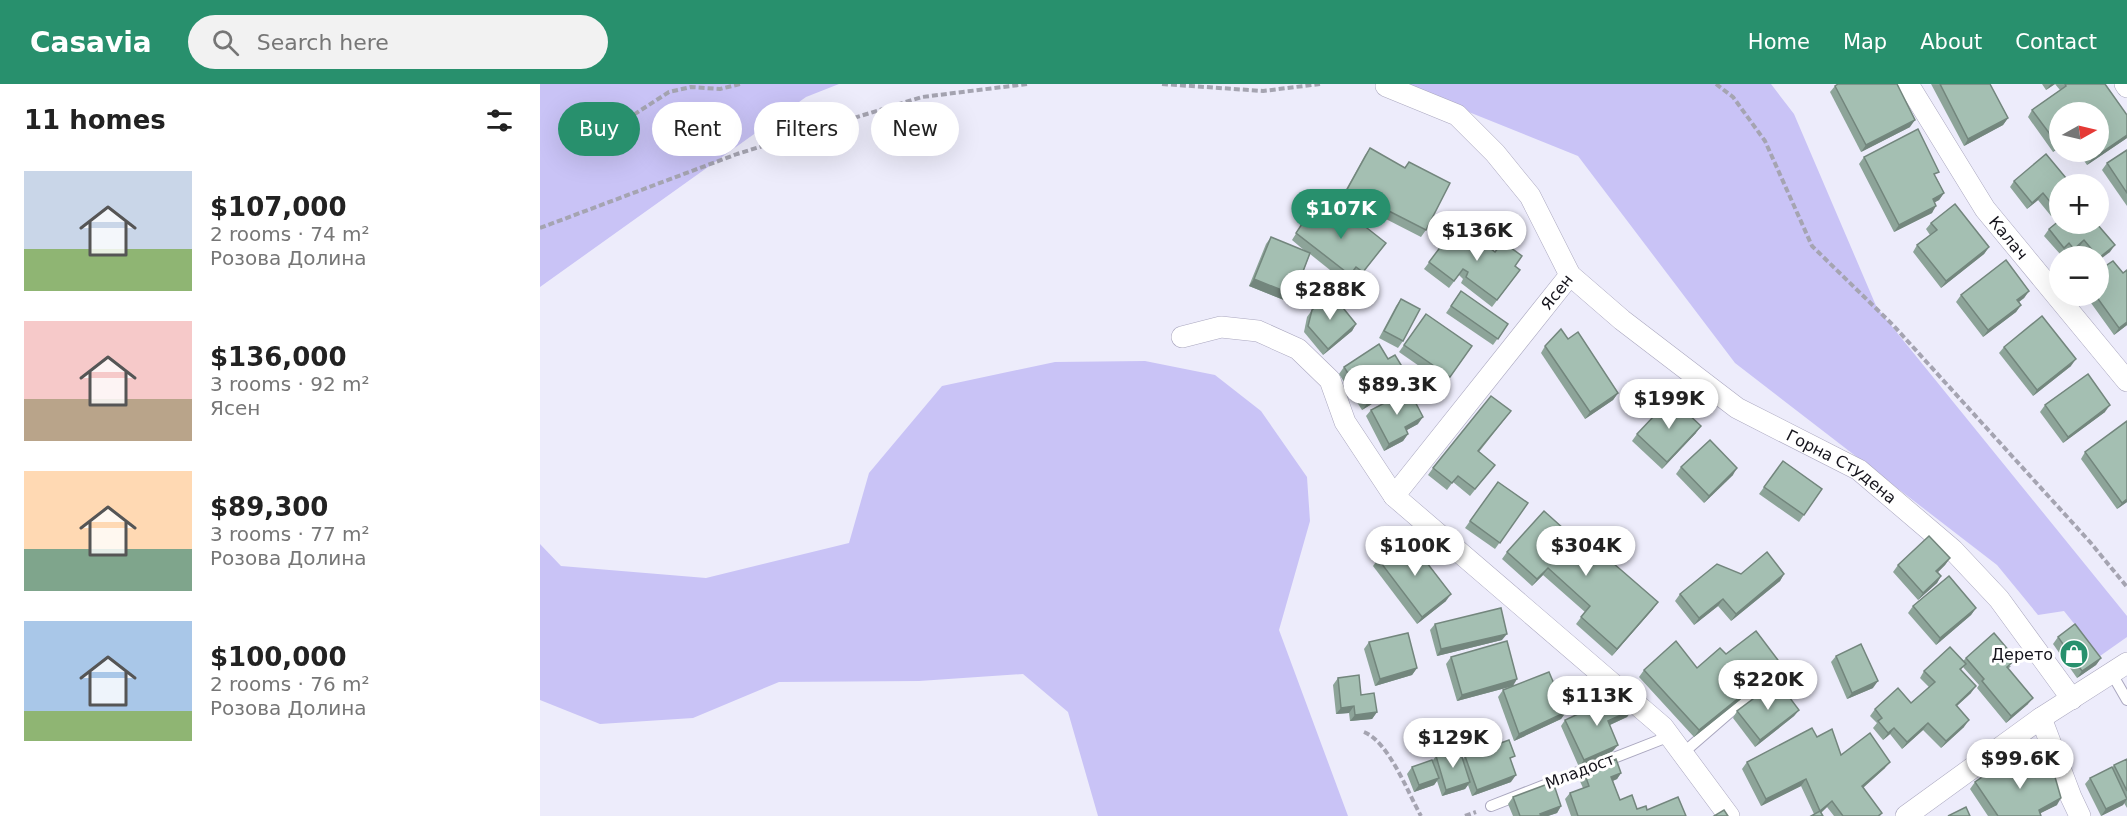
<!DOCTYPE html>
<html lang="en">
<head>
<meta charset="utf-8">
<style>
	:root { --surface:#fff; --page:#f2f2f2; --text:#222; --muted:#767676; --accent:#28906d }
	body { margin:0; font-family:"DejaVu Sans",sans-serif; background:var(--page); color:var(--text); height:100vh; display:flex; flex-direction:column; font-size:22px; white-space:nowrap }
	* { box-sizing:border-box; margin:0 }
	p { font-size:20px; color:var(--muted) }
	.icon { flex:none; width:33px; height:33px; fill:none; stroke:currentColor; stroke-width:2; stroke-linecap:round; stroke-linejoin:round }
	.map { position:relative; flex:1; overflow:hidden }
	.details { display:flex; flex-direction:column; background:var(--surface); width:540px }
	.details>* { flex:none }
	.guide { position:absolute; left:18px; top:18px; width:570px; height:54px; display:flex; gap:12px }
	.needle { width:39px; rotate:82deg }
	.buttons { position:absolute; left:1509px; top:18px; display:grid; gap:12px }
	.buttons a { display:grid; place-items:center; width:60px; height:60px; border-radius:50%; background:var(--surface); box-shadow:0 6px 24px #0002; font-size:30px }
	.price { position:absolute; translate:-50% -51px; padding:0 14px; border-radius:21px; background:#fff; color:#222; font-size:20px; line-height:39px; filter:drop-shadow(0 2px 3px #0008) }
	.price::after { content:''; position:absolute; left:50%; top:36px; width:18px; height:14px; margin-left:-9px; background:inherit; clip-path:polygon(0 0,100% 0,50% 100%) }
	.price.current { background:var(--accent); color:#fff }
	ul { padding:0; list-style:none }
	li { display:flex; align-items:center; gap:18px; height:150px; padding:0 24px }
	li span { display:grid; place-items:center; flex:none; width:168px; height:120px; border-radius:0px; color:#555 }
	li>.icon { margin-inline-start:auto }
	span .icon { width:72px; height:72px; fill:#fffc; stroke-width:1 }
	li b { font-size:26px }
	h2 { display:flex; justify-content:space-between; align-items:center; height:72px; padding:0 24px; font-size:26px }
	.tag { padding:0 21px; border-radius:27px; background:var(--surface); box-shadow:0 6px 24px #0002; font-size:21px; line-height:54px }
	.tag.current { background:var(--accent); color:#fff }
	header { display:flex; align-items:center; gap:36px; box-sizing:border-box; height:84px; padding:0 30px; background:var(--accent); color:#fff }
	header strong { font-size:28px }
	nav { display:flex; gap:33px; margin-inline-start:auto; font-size:21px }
	.search { width:420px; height:54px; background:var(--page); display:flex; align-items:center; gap:15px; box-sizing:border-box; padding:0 21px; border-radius:33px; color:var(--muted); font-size:22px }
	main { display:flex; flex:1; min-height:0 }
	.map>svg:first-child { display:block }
	.green { fill:#c9c3f6 }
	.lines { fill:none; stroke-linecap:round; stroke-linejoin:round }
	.lane-casing { stroke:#aaa7bf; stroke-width:12 }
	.street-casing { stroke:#aaa7bf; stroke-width:22 }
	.path { stroke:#a5a4b1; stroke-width:4; stroke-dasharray:6 3; stroke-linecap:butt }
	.lane { stroke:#fff; stroke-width:10 }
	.street { stroke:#fff; stroke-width:21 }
	.wall { fill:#8da499 }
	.shaded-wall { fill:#73867d }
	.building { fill:#a4bfb2; stroke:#73867d; stroke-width:1.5 }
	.labels { text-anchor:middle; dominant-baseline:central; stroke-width:6; stroke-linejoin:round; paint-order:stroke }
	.street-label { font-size:16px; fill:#15141c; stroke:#fff }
	.poi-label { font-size:16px; fill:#15141c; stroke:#fff; text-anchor:end }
</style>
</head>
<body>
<header>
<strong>Casavia</strong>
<div class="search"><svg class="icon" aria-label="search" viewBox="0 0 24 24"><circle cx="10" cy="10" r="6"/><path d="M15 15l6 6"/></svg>Search here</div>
<nav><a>Home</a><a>Map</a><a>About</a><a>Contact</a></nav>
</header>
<main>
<section class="details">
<h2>11 homes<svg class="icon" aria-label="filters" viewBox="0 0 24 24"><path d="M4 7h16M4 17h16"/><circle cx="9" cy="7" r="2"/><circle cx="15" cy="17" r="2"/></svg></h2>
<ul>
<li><span style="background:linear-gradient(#c9d6e8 65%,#8fb573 0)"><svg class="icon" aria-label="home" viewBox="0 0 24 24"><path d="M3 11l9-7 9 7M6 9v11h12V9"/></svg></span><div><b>$107,000</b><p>2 rooms · 74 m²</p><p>Розова Долина</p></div></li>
<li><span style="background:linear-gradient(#f6c9c9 65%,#b9a48a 0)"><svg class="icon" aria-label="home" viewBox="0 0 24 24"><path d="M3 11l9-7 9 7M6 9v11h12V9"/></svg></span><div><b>$136,000</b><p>3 rooms · 92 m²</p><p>Ясен</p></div></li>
<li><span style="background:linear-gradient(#ffd9b3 65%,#7fa58c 0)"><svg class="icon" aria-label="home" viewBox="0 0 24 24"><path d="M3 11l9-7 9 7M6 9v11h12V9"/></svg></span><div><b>$89,300</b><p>3 rooms · 77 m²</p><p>Розова Долина</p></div></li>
<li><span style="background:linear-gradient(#a9c7e8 75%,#8fb573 0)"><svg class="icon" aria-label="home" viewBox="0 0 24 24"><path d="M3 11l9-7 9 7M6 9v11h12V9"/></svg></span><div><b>$100,000</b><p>2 rooms · 76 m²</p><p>Розова Долина</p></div></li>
</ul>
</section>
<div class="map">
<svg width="1587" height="732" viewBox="0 0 1587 732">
	<rect width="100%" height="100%" fill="#edecfb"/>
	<g class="green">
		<polygon points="0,0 299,0 266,13 0,203"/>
		<polygon points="859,0 1231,0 1254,30 1337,224 1587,532 1587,553 1560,572 1524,527 1498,531 1457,481 1195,279 1038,72"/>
		<polygon points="605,277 675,291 721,327 767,393 770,437 739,546 808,732 558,732 528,628 483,590 379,597 239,598 153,634 60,640 0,616 0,460 21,482 166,494 309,459 329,389 402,302 515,278"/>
	</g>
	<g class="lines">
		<g class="lane-casing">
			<g id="lane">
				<polyline points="1572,590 1587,616"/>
				<polyline points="1143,669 1218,604"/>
				<polyline points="951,722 1130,652"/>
			</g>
		</g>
		<g class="street-casing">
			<g id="street">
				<path id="s1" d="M1368,0L1445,125L1587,297"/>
				<polyline points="1585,0 1587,3"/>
				<path id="s2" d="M846,2L917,31L955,69L990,112L1030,191L1082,236L1197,324L1319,386L1413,466L1459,515L1532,615"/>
				<polyline points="642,253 681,243 718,247 758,265 790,296 805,338 854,412 1123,643 1189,732"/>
				<path id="s3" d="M854,412L1030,191"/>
				<polyline points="1501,634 1531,713 1540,732"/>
				<polyline points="1366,732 1501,634 1587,579"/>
			</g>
		</g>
		<g class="path">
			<polyline points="622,0 723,7 780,0"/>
			<polyline points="1176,0 1193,13 1225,57 1272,162 1353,241 1550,458 1587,503"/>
			<polyline points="56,55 129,8 151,3 180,5 200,0"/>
			<polyline points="0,144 197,70 382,13 487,0"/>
			<path d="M824,648C849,658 868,709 881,732"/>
			<polyline points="925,732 936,728"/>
		</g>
		<use href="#lane" class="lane"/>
		<use href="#street" class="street"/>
	</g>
	<g class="wall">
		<polygon points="1391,0 1450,0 1468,34 1463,41 1424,62"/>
		<polygon points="1502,0 1565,0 1587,31 1587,54 1547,81 1538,68 1558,68 1558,28 1520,28 1520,63 1513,68 1488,33 1492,26 1520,6 1515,0 1506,6"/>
		<polygon points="1295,2 1370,43 1321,68 1290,8"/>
		<polygon points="830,64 864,84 869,78 886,146 881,153 840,132 836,139 799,118 825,71"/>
		<polygon points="1587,66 1587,122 1562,86 1567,79"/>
		<polygon points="1324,73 1396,93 1404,109 1399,116 1395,118 1392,129 1354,148 1319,80"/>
		<polygon points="1474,97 1531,100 1520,125 1511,132 1498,116 1487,125 1470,103"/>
		<polygon points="770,127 807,141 846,159 818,195 812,190 805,198 770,170 754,211 749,218 709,202 726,160 731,153 765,167 752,156"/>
		<polygon points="1520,136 1570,168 1558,172 1547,172 1539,163 1529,171 1524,166 1520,170 1504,152 1509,145"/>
		<polygon points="1391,139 1449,163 1444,170 1401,204 1373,168 1377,161 1390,151 1386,145"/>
		<polygon points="918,140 980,186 952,223 921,199 923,195 919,191 909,204 884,185"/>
		<polygon points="1583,189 1587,241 1574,251 1546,212 1558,212"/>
		<polygon points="921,207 968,240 953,261 906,229"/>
		<polygon points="1489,207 1484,214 1479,218 1481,221 1476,228 1443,253 1416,218 1421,211"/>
		<polygon points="861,215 863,257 858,264 839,254 856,222"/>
		<polygon points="772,226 816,240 812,247 783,271 764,248 767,233"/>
		<polygon points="886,230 932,262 905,300 859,268"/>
		<polygon points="1028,255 1078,309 1073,316 1045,335 1001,269 1005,262"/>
		<polygon points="1464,263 1531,282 1493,312 1459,269"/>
		<polygon points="804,283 861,297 856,305 822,326 799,290"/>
		<polygon points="1505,321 1565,328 1523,359 1500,328"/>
		<polygon points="831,326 878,340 866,346 868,350 863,357 844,367 826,332"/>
		<polygon points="971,327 939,368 950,387 930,412 913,398 907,406 888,391 893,384"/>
		<polygon points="1156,349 1122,385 1092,357 1097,350"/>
		<polygon points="1545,368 1587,418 1577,425 1541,375"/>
		<polygon points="1243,377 1282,405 1259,438 1219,410"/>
		<polygon points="1141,383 1193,391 1164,419 1136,390"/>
		<polygon points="958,398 988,419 955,465 925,444"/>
		<polygon points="1034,454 1074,480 1113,525 1072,572 1036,540 1045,528 1003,491 992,502 962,475 967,468"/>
		<polygon points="1410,474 1405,481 1398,488 1401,492 1397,499 1378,516 1353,488 1358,481"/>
		<polygon points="838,475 906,517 877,540 833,482"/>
		<polygon points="1201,490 1244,490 1240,497 1191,537 1178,522 1154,541 1135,517 1140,510"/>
		<polygon points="1373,522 1436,524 1431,531 1396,561 1368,529"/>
		<polygon points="895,540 962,556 897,572 890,546"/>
		<polygon points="1518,553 1561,574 1556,581 1537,594 1513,560"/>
		<polygon points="829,558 877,584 872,591 835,602 824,565"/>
		<polygon points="1186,570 1241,580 1236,587 1154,653 1099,593 1104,586 1157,584"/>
		<polygon points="1296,572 1333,604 1307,615 1291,578"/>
		<polygon points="911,573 973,602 917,617 906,580"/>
		<polygon points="1426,574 1471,582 1468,585 1488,620 1466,639 1437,604 1439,601 1423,583 1421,586 1431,609 1417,622 1424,643 1401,664 1383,646 1362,665 1350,650 1343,656 1333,644 1337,639 1330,632 1335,625 1371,619 1389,603 1380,594 1384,587 1423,577"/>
		<polygon points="798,594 821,611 837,628 832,635 810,637 809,629 796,630 793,601"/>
		<polygon points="963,606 1026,628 1021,635 974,657 958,613"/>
		<polygon points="1092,626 1087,633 1070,641 1073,667 1039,683 1021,642 1025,636"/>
		<polygon points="1259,626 1254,632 1215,663 1193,634 1197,627"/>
		<polygon points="1277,653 1301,671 1345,684 1323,704 1342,729 1340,732 1294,732 1287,723 1281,729 1274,730 1261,702 1221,722 1202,685 1207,678"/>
		<polygon points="896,672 923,675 925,672 971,677 971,698 932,712 928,701 925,705 902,712 897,697 894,701 874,708 867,690 872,683 893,676"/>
		<polygon points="1587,675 1587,724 1584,719 1583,721 1561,732 1545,700 1550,694 1572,684 1574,681"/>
		<polygon points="1044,688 1081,689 1077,695 1073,697 1080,716 1097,725 1107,726 1146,732 1031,732 1025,715 1030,709 1043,704 1039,695"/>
		<polygon points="1467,688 1517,721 1500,729 1501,732 1448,732 1430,705 1435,698"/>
		<polygon points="973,713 1021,722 1017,729 1008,732 973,732 968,720"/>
	</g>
	<g class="shaded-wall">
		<polygon points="1511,0 1515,0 1506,6"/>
		<polygon points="1533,21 1528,28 1523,28"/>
		<polygon points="1468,34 1463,41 1424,62 1428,55"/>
		<polygon points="1375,36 1370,43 1321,68 1326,61"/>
		<polygon points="1587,51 1587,54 1547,81 1552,75"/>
		<polygon points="1520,60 1520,63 1513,68 1518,61"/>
		<polygon points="1404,109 1399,116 1388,122 1393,115"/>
		<polygon points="1503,109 1498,116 1487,125 1492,119"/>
		<polygon points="1396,122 1392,129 1354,148 1359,141"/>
		<polygon points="1520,122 1520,125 1511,132 1516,125"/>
		<polygon points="1544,156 1539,163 1529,171 1534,165"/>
		<polygon points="1575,161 1570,168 1558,177 1559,174"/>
		<polygon points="1449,163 1444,170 1401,204 1406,197"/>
		<polygon points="714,195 754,211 749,218 709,202"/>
		<polygon points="1489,207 1484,214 1472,223 1477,216"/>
		<polygon points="1481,221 1476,228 1443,253 1448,246"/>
		<polygon points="1587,238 1587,241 1574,251 1579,244"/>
		<polygon points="816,240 812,247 783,271 788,265"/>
		<polygon points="1536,275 1531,282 1493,312 1497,306"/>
		<polygon points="860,299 856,305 822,326 827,320"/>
		<polygon points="1078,309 1073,316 1045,335 1050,328"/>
		<polygon points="1570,321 1565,328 1523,359 1528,353"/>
		<polygon points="883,333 878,340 860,350 865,343"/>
		<polygon points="1161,342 1156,349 1122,385 1127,378"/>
		<polygon points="868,350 863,357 844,367 849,360"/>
		<polygon points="1197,384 1193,391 1164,419 1169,412"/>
		<polygon points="1587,415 1587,418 1577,425 1582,419"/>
		<polygon points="1410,474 1405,481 1392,494 1396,487"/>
		<polygon points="1008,484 1003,491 992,502 997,495"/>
		<polygon points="1244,490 1240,497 1191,537 1196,530"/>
		<polygon points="1401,492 1397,499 1378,516 1383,509"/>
		<polygon points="911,510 906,517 877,540 882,533"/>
		<polygon points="1183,515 1178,522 1154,541 1159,534"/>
		<polygon points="1118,518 1113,525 1072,572 1077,565"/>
		<polygon points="1436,524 1431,531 1396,561 1400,554"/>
		<polygon points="967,550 962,556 897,572 901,565"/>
		<polygon points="1561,574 1556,581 1537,594 1542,587"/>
		<polygon points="1241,580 1236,587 1154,653 1159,646"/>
		<polygon points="877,584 872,591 835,602 840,595"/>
		<polygon points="977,595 973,602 917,617 922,611"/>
		<polygon points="1338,597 1333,604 1307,615 1312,609"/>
		<polygon points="1436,602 1431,609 1411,627 1416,621"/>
		<polygon points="1493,614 1488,620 1466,639 1471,632"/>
		<polygon points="814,622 809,629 796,630 801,624"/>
		<polygon points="1092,626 1087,633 1063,644 1068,637"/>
		<polygon points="1259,626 1254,632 1215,663 1220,656"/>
		<polygon points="837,628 832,635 810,637 815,631"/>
		<polygon points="1026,628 1021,635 974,657 979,650"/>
		<polygon points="1429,636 1424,643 1401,664 1406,657"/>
		<polygon points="1388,639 1383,646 1362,665 1367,658"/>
		<polygon points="1354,644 1350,650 1343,656 1348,649"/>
		<polygon points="1078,661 1073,667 1039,683 1044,676"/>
		<polygon points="1350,678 1345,684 1317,709 1322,702"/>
		<polygon points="1081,689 1077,695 1067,699 1071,693"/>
		<polygon points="976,691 971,698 932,712 937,706"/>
		<polygon points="899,694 894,701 874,708 879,701"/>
		<polygon points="1266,695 1261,702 1221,722 1226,715"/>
		<polygon points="930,698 925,705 902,712 906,706"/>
		<polygon points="1521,714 1517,721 1495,732 1499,726"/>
		<polygon points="1587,715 1583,721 1561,732 1566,725"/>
		<polygon points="1292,717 1287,723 1277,732 1280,727"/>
		<polygon points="1021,722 1017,729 1008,732 998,732 1000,730"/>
	</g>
	<g class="building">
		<polygon points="1298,0 1357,0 1375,36 1326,61 1295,2"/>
		<polygon points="1400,0 1450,0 1468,34 1428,55"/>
		<polygon points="1525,0 1565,0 1587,31 1587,51 1552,75 1547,68 1558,68 1558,28 1539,28 1533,21 1523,28 1520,28 1520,31 1518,32 1520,34 1520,60 1518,61 1492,26 1526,2"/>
		<polygon points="1378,45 1399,88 1394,90 1404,109 1393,115 1396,122 1359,141 1324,73"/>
		<polygon points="830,64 865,84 869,78 910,99 886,146 845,125 840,132 804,111"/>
		<polygon points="1587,66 1587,109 1567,79"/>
		<polygon points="1506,70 1531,100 1520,100 1520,122 1516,125 1503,109 1492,119 1474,97"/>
		<polygon points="775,120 807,141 813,133 846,159 823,188 816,183 810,191 756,149"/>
		<polygon points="1415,120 1449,163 1406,197 1377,161 1397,146 1391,139"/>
		<polygon points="1520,136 1520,140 1557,140 1575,161 1559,174 1544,156 1534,165 1529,159 1524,164 1509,145"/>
		<polygon points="918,140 955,168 963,158 982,172 975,182 980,186 957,216 926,193 928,188 923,185 914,197 889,178"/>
		<polygon points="731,153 770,169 754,211 714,195"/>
		<polygon points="1466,176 1489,207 1477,216 1481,221 1448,246 1421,211"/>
		<polygon points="1573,177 1583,189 1587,186 1587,238 1579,244 1556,212 1558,212 1558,187"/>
		<polygon points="921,207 968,240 958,255 911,222"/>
		<polygon points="791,209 816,240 788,265 768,242 772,226"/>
		<polygon points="861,215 880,225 863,257 844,247"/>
		<polygon points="886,230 932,262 910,293 864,261"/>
		<polygon points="1502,232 1536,275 1497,306 1464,263"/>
		<polygon points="1021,245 1028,255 1038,248 1078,309 1050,328 1005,262"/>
		<polygon points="839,260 848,275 855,271 866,289 861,293 860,299 827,320 804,283"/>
		<polygon points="1548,290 1570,321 1528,353 1505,321"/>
		<polygon points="869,306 883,333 865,343 868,350 849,360 831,326"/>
		<polygon points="951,312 971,327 938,367 955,381 935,405 918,392 912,399 893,384"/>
		<polygon points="1131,314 1161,342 1127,378 1097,350"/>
		<polygon points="1587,337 1587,415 1582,419 1545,368"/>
		<polygon points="1170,356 1197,384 1169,412 1141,383"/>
		<polygon points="1243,377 1282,405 1264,431 1224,403"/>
		<polygon points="958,398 988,419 960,459 930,437"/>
		<polygon points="1004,427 1034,454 1043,444 1077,475 1073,479 1118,518 1077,565 1041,533 1050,522 1008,484 997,495 967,468"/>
		<polygon points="1389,452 1410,474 1396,487 1401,492 1383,509 1358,481"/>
		<polygon points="867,453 911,510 882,533 838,475"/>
		<polygon points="1227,468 1244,490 1196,530 1183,515 1159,534 1140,510 1177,480 1201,490"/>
		<polygon points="1409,492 1436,524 1400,554 1373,522"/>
		<polygon points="961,524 967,550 901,565 895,540"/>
		<polygon points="1535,540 1561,574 1542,587 1518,553"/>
		<polygon points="1216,547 1241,580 1159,646 1104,586 1136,557 1157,584 1180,564 1186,570"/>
		<polygon points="868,549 877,584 840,595 829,558"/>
		<polygon points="1454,549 1476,575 1467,583 1493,614 1471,632 1442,597 1444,595 1426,574"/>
		<polygon points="967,557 977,595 922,611 911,573"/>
		<polygon points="1321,560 1338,597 1312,609 1296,572"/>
		<polygon points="1410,563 1426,580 1420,585 1436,602 1416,621 1429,636 1406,657 1388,639 1367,658 1354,644 1348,649 1338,637 1342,634 1335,625 1358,604 1371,619 1395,598 1384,587"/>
		<polygon points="1009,588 1026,628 979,650 963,606"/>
		<polygon points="819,591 821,611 834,609 837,628 815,631 814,622 801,624 798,594"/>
		<polygon points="1237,597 1259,626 1220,656 1197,627"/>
		<polygon points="1079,611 1092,626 1068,637 1078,661 1044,676 1025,636"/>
		<polygon points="1272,644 1277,653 1292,645 1301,671 1330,649 1350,678 1322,702 1342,729 1338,732 1303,732 1292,717 1280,727 1266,695 1226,715 1207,678"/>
		<polygon points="969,656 975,672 970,674 976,691 937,706 925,672"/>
		<polygon points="919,664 930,698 906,706 896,672"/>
		<polygon points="1076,675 1081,689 1071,693 1080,716 1092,711 1097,725 1106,722 1107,726 1138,713 1146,732 1038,732 1030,709 1049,702 1044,688"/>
		<polygon points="1587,675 1587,707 1574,681"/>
		<polygon points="892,676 899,694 879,701 872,683"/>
		<polygon points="1511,679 1521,714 1499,726 1501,732 1458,732 1435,698 1461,680 1467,688"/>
		<polygon points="1572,683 1587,715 1566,725 1550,694"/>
		<polygon points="1013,698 1021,722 1000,730 1001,732 980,732 973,713"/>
		<polygon points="1426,723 1430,732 1408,732"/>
		<polygon points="1184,726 1188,732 1174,732"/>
		<polygon points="1280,727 1283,732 1271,732"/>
	</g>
	<defs>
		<g id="shop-disc" transform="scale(1.5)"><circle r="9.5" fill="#28906d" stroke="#fff"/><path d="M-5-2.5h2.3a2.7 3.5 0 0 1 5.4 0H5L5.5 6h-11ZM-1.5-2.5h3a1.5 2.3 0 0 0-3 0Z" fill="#fff"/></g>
	</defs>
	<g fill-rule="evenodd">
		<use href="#shop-disc" x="1534" y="570"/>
	</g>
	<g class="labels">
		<g class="street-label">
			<text stroke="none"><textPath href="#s1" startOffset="184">Калач</textPath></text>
			<text stroke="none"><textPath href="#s3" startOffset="261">Ясен</textPath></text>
			<text stroke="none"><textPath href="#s2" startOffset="608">Горна Студена</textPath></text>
			<text transform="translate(1040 687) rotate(-21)">Младост</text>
		</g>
		<g class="poi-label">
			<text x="1513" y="570">Дерето</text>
		</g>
	</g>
</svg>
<div class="buttons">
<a><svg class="needle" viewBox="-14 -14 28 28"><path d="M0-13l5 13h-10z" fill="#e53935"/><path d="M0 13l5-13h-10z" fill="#767676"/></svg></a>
<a>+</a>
<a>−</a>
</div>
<b class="price current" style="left:801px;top:156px">$107K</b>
<b class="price" style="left:937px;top:178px">$136K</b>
<b class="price" style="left:790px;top:237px">$288K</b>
<b class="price" style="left:857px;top:332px">$89.3K</b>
<b class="price" style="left:1129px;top:346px">$199K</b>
<b class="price" style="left:875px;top:493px">$100K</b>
<b class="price" style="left:1046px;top:493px">$304K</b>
<b class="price" style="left:1228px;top:627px">$220K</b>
<b class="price" style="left:1057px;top:643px">$113K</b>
<b class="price" style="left:913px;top:685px">$129K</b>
<b class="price" style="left:1480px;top:706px">$99.6K</b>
<div class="guide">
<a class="tag current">Buy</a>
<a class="tag">Rent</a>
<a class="tag">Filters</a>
<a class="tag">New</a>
</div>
</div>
</main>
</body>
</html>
